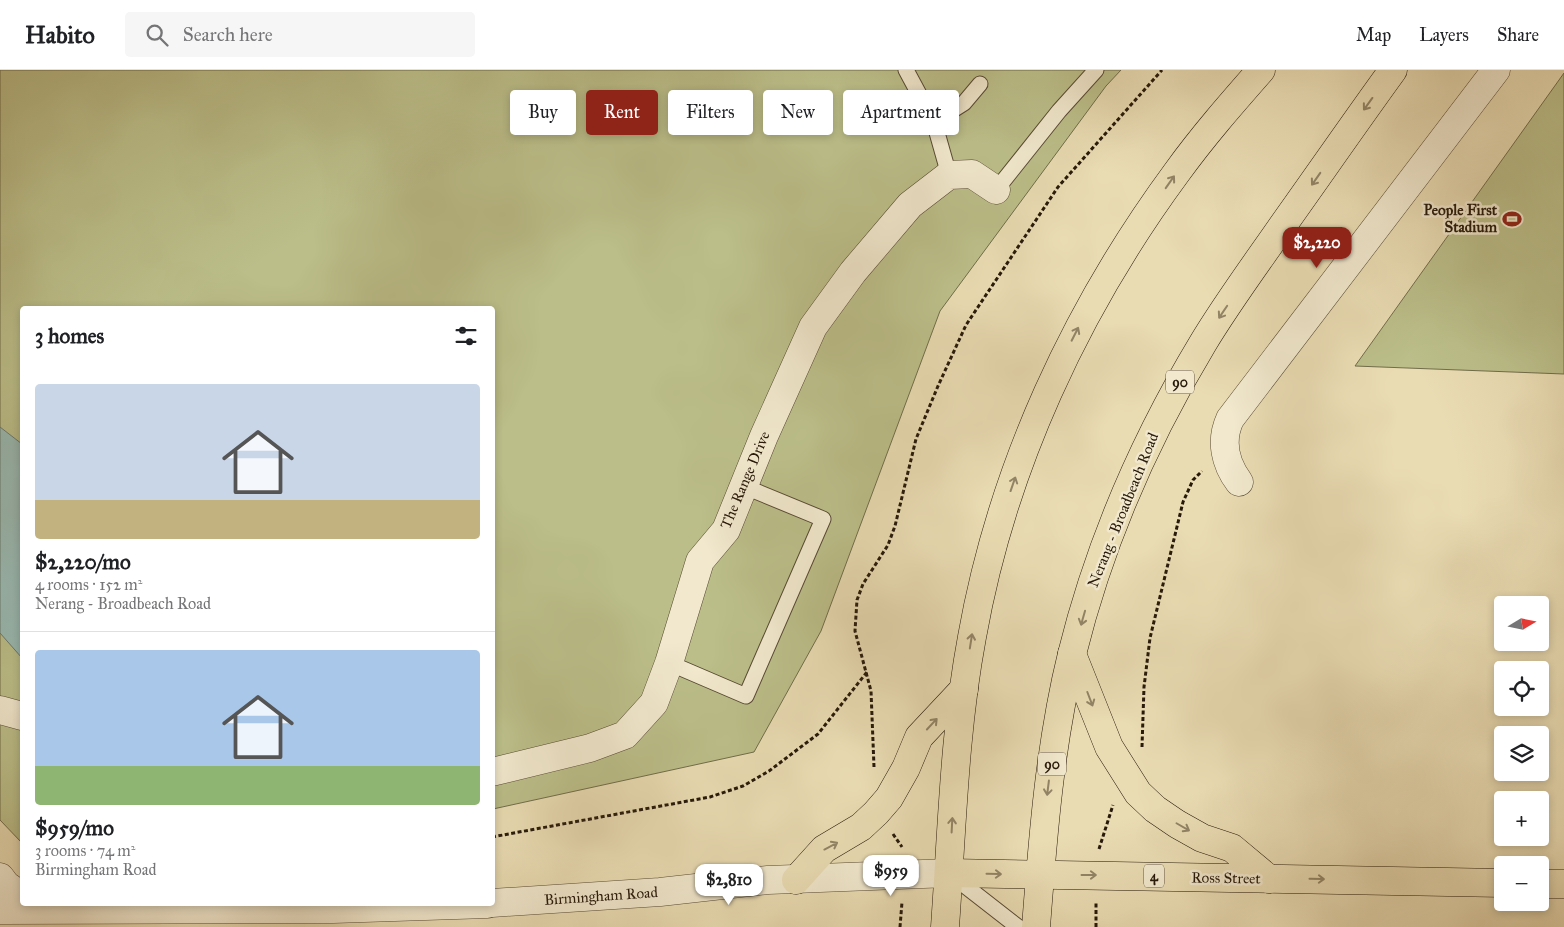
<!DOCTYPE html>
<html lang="en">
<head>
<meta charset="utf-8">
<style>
	:root { --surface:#fff; --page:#f6f6f6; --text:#202124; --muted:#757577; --line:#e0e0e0; --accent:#8f2418 }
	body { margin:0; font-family:"IM FELL Great Primer",serif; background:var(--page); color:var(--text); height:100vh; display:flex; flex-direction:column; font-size:19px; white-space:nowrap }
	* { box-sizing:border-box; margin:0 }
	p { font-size:16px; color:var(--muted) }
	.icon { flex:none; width:28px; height:28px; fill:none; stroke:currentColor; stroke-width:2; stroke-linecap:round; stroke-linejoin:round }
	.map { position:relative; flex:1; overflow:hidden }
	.drawer { position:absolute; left:20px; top:236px; width:475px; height:600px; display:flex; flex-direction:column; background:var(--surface); border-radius:5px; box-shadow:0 2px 8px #0003 }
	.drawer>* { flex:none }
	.top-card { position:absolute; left:510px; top:20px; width:475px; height:45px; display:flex; gap:10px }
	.needle { width:32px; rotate:80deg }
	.tools { position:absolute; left:1494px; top:526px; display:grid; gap:10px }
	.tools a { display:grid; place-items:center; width:55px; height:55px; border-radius:5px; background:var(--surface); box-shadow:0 2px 8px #0003; font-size:25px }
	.price { position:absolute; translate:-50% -42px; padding:0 11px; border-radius:10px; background:#fff; color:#222; font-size:16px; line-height:32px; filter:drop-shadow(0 1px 2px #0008) }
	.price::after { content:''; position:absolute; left:50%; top:30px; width:15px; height:11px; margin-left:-8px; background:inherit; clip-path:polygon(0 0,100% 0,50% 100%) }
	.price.active { background:var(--accent); color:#fff }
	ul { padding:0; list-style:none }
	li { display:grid; align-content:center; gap:10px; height:265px; padding:0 15px }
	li+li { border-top:1px solid var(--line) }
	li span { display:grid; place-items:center; height:155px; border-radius:5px; color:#555 }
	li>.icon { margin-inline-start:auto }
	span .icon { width:90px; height:90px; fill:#fffc; stroke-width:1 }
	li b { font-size:21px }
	h2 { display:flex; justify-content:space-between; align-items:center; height:60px; padding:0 15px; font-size:21px }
	.pill { padding:0 18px; border-radius:5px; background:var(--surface); box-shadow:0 2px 8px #0003; font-size:18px; line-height:45px }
	.pill.active { background:var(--accent); color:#fff }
	header { display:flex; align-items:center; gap:30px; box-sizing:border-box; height:70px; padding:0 25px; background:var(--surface); border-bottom:1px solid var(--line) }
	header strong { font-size:24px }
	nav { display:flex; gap:28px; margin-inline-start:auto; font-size:18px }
	.search { width:350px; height:45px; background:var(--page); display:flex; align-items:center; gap:12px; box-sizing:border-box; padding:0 18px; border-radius:5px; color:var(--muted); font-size:19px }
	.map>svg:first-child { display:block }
	.green { fill:#bbbe89; stroke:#716c4a }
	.water { fill:#99bab3; stroke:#6b7a6f }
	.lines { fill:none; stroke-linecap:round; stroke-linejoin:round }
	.service-casing { stroke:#584a34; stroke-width:17 }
	.minor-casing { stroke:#584a34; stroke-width:29 }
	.tertiary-casing { stroke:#584a34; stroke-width:29 }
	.primary-casing { stroke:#27190a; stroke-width:29 }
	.path { stroke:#27190a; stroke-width:3; stroke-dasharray:4 2.5; stroke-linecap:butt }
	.service { stroke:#f1e8cd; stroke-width:15 }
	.minor { stroke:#f1e8cd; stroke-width:28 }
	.tertiary { stroke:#f1e8cd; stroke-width:28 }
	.primary { stroke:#e9dbb2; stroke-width:28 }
	.oneway { stroke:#928466 }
	.labels { text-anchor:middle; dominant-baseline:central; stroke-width:5; stroke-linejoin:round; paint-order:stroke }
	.shield { fill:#f1e8cd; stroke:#645744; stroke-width:1 }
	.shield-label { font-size:14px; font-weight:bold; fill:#27190a }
	.poi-label { font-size:15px; font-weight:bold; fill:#27190a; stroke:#f1e8cd; text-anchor:end }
	.street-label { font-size:15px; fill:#27190a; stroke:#f1e8cd }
</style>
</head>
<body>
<header>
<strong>Habito</strong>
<div class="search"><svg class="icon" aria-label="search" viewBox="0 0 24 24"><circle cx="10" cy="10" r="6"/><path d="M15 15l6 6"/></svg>Search here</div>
<nav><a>Map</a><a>Layers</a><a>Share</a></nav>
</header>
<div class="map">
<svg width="1564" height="857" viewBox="0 0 1564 857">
	<rect width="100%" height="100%" fill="#e9dbb2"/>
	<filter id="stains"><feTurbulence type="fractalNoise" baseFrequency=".004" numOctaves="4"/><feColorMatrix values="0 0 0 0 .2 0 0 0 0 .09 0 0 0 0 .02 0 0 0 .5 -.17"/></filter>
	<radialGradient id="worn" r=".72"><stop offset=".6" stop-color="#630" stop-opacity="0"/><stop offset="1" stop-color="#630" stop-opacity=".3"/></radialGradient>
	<g class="green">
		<polygon points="0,0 1121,0 1106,16 940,241 821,561 754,682 493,739 492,239 22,239 22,773 0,750"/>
		<polygon points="1564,3 1564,304 1355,296"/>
	</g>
	<polygon class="water" points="0,357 22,374 22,588 0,563"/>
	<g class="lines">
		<g class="service-casing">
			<g id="service">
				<polyline points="906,0 934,52 949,105"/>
				<polyline points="934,52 964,33 980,14"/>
				<polyline points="996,120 1059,41 1096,0"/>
				<polyline points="669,593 746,626 823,449 743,416"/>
				<polyline points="950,804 1018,857"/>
			</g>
		</g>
		<g class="minor-casing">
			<g id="minor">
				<path d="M1239,412C1225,393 1220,371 1230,349L1496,0"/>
				<polyline points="0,640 22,646"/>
				<polyline points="492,702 590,678 625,665 654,633 669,593 700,491 726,460 764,366 813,257 853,202 910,135 949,105 972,104 996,120"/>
			</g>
		</g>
		<g class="tertiary-casing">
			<g id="tertiary">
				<polyline points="0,807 6,815 22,826"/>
				<polyline points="492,833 660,822 768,810 949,803"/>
				<polyline points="0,840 333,839 487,834"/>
			</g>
		</g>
		<g class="primary-casing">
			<g id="primary">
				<polyline points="1072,584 1109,677 1138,723 1155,739 1177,754 1202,768 1232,778 1269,809"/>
				<polyline points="949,803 1502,813"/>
				<polyline points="796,810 824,779 861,757 876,743 889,728 906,698 919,667 964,619"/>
				<polyline points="1540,814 1564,814"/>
				<path d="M945,857C952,760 954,663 972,567C1002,398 1076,239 1177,102C1203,66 1232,33 1261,0"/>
				<path d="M1036,857C1043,765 1050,673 1072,584C1099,475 1145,369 1203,273C1227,233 1256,194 1283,155C1320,103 1356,51 1393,0"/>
			</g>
		</g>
		<g class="path">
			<polyline points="1142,677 1144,617 1150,568 1183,432 1193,410 1202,401"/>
			<polyline points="874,697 871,621 855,561 857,530 863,514 888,475 895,456 916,369 938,316 966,255 1058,117 1162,0"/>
			<polyline points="893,764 902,777"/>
			<polyline points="492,767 710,727 743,716 769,701 818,664 867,602"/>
			<polyline points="1099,779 1113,735"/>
			<polyline points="900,857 902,832"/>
			<polyline points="1096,857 1096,833"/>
		</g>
		<use href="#service" class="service"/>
		<use href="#minor" class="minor"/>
		<use href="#tertiary" class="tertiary"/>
		<use href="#primary" class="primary"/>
	</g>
	<defs><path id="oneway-shaft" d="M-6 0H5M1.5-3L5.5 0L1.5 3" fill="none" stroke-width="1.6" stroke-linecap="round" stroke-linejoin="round" transform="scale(1.25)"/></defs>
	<g class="oneway">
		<use href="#oneway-shaft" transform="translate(1368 34) rotate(126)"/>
		<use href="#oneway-shaft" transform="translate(1316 109) rotate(125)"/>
		<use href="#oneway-shaft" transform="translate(1170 112) rotate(-55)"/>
		<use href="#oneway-shaft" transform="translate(1223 242) rotate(124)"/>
		<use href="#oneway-shaft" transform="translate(1075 264) rotate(-63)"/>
		<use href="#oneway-shaft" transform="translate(1013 414) rotate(-71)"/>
		<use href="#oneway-shaft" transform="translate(1083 548) rotate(106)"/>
		<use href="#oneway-shaft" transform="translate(971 571) rotate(-81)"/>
		<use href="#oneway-shaft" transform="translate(1090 629) rotate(69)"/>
		<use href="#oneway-shaft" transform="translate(932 654) rotate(-47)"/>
		<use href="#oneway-shaft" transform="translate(1048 718) rotate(97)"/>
		<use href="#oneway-shaft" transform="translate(952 755) rotate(-87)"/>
		<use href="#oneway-shaft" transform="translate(1183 757) rotate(30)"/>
		<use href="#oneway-shaft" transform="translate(831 776) rotate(-28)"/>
		<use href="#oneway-shaft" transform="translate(994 804) rotate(1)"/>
		<use href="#oneway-shaft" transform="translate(1089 805)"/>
		<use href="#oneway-shaft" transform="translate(1317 809) rotate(1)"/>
	</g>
	<defs>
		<g id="stadium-bare" transform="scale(1.5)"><path d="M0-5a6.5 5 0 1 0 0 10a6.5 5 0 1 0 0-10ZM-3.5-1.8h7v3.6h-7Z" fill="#8f2418" stroke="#f1e8cd" stroke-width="2.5" paint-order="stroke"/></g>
	</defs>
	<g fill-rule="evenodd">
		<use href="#stadium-bare" x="1512" y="149"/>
	</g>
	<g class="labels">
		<g class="shield">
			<rect x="1166" y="300.5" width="28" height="23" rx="4"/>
			<rect x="1038" y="682.5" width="28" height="23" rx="4"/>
			<rect x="1144" y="794.5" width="20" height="23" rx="4"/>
		</g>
		<g class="shield-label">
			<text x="1180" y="312">90</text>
			<text x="1052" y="694">90</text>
			<text x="1154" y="806">4</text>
		</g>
		<g class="poi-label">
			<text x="1497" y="140">People First<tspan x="1497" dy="17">Stadium</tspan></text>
		</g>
		<g class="street-label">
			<text transform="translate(745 410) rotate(-67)">The Range Drive</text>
			<text transform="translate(1123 440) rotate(-68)">Nerang - Broadbeach Road</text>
			<text transform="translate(1226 808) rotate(1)">Ross Street</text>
			<text transform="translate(601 826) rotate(-4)">Birmingham Road</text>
		</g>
	</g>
	<rect width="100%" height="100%" filter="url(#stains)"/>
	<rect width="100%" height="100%" fill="url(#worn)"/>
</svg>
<div class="tools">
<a><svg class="needle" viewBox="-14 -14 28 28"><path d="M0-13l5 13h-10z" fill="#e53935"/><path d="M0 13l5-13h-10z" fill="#757577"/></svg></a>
<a><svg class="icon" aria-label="locate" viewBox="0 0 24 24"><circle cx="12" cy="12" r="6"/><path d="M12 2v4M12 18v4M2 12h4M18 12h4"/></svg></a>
<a><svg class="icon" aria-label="layers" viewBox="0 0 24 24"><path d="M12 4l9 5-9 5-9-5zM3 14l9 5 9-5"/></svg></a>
<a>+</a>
<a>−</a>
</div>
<b class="price active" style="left:1317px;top:199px">$2,220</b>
<b class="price" style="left:891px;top:827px">$959</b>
<b class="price" style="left:729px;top:836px">$2,810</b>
<div class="top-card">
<a class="pill">Buy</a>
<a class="pill active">Rent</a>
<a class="pill">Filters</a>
<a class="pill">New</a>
<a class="pill">Apartment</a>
</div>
<section class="drawer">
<h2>3 homes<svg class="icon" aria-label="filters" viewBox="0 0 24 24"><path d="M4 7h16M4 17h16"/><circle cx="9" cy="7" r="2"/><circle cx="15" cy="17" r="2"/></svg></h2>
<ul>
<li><span style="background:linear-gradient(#c9d6e8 75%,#c2b280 0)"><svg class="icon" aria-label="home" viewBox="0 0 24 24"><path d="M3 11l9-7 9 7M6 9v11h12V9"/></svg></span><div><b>$2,220/mo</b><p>4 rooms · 152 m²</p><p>Nerang - Broadbeach Road</p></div></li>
<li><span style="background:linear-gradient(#a9c7e8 75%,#8fb573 0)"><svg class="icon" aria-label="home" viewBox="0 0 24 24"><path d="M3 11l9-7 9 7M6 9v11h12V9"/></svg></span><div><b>$959/mo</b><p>3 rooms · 74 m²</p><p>Birmingham Road</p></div></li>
</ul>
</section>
</div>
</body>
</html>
